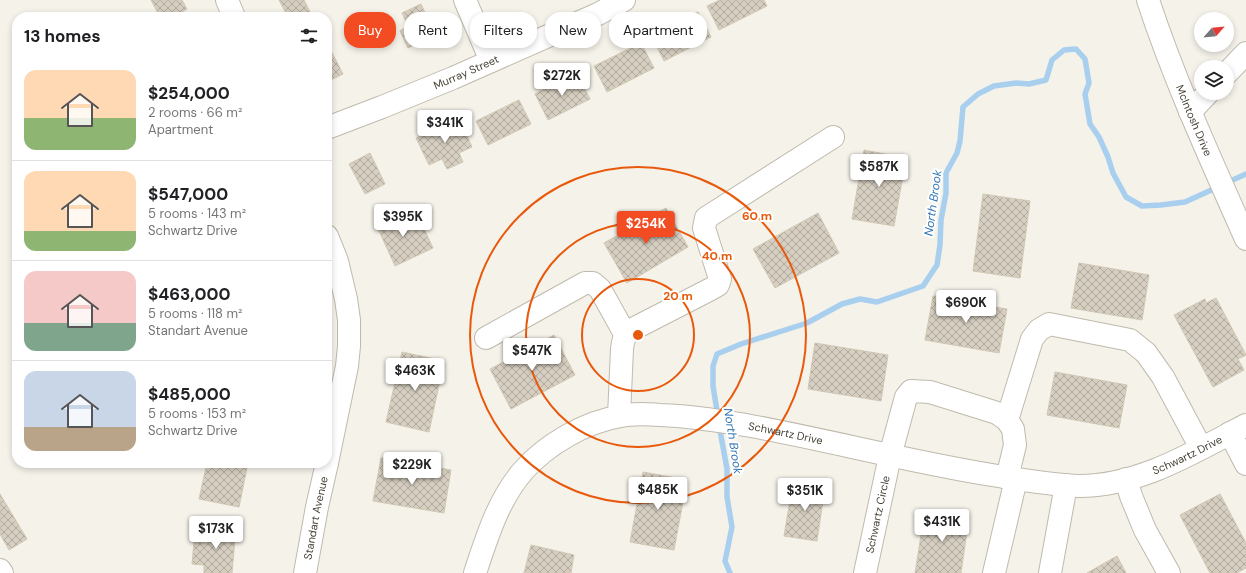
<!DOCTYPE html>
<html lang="en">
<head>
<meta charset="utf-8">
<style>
	:root { --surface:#fff; --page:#f6f6f6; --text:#202124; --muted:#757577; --line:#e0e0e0; --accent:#f44c22 }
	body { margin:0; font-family:"DM Sans",sans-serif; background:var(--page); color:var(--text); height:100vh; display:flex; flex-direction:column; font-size:15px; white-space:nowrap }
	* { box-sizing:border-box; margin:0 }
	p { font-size:13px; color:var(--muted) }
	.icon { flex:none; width:22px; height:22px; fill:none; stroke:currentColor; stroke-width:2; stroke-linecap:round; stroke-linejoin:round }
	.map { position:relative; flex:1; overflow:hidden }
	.drawer { position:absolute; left:12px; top:12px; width:320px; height:456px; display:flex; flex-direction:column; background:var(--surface); border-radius:16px; box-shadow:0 2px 6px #0003 }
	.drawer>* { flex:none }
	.guide { position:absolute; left:344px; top:12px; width:380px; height:36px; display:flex; gap:8px }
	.needle { width:26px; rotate:63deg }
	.controls { position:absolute; left:1194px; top:12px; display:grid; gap:8px }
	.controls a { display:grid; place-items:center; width:40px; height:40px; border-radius:50%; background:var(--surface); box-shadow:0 2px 6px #0003; font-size:20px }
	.price { position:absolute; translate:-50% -34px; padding:0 9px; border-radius:4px; background:#fff; color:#222; font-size:13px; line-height:26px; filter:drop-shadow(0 1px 2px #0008) }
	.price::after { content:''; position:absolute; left:50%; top:24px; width:12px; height:9px; margin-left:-6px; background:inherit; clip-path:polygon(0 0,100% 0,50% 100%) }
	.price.current { background:var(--accent); color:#fff }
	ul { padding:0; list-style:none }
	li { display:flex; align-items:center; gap:12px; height:100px; padding:0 12px }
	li+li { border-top:1px solid var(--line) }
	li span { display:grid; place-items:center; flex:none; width:112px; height:80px; border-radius:12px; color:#555 }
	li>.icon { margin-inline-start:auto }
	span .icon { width:48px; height:48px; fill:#fffc; stroke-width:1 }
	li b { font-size:17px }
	h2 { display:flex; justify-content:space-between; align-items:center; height:48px; padding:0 12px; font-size:17px }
	.tag { padding:0 14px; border-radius:16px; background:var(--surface); box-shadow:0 2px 6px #0003; font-size:14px; line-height:36px }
	.tag.current { background:var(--accent); color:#fff }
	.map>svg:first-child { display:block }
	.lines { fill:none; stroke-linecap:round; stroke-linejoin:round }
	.stream { stroke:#a9cfef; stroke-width:5.5 }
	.building { fill:url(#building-cross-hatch); stroke:#d1c7b3 }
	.minor-casing { stroke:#c0baad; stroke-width:24 }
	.minor { stroke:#fff; stroke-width:22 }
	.ring { fill:none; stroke:#e8590c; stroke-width:2 }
	.labels { text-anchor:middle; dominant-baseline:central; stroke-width:4; stroke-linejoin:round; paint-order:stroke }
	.street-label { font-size:11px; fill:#494338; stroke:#fff }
	.water-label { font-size:12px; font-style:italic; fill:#3376b3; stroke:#fff }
	.centre { fill:#e8590c; stroke:#fff; stroke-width:2 }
	.ring-label { font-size:12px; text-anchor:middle; font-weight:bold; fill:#e8590c; stroke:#fff; stroke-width:4; stroke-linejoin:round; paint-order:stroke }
</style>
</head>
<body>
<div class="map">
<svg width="1246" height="573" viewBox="0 0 1246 573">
	<defs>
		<pattern id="building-cross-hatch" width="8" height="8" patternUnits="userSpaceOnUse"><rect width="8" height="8" fill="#d6cec0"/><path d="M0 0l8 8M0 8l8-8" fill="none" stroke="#b0a99d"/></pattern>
	</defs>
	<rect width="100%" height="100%" fill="#f5f2ea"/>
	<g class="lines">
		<g class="stream">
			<polyline points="1226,183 1246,174"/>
			<polyline points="718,417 713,386 713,366 717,354 741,344 807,323 842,304 860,299 877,302 923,286 937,265 940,245 941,220 946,193 946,173 957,153 960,141 963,107 978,94 994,86 1016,83 1029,84 1046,80 1052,60 1064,50 1076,49 1085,59 1089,83 1085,94 1090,124 1099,137 1108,157 1113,173 1126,197 1142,206 1161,205 1185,202 1218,187"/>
			<polyline points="719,425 727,469 727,497 732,527 725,561 730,573"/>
		</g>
	</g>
	<g class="building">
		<polygon points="151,0 182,0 187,9 173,17 160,17"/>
		<polygon points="279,0 304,0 312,16 309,17 288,17"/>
		<polygon points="720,0 764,0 767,6 719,30 707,6"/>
		<polygon points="421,4 435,35 408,48 400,31 408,26 402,13"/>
		<polygon points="698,12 711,37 664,61 651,35"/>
		<polygon points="327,43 343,74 327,82"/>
		<polygon points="641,43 654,68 607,92 594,66"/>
		<polygon points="576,73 590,99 548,120 535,94"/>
		<polygon points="519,100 531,124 488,145 476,121"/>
		<polygon points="459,119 472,147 459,153 463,162 447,169 442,159 429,165 416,138"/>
		<polygon points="864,150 906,158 894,226 852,219"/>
		<polygon points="370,153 385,184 365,194 349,164"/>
		<polygon points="983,194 1030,201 1020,278 973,271"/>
		<polygon points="666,208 688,247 627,283 604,243"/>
		<polygon points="396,213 402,225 419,218 433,248 395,266 375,222"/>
		<polygon points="818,213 839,253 775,288 753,249"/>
		<polygon points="1079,263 1149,275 1142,320 1071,308"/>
		<polygon points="933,296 1007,309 999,353 925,340"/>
		<polygon points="1216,298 1246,355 1238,359 1244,370 1213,387 1174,315 1205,299 1206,303"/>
		<polygon points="554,335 575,375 511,409 490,369"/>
		<polygon points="815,343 888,355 881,401 808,389"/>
		<polygon points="402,352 444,361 429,432 386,422"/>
		<polygon points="1055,372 1127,385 1119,428 1047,415"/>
		<polygon points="381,458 451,470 444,513 373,501"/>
		<polygon points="207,463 248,463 239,507 199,499"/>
		<polygon points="643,472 687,480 674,550 630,542"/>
		<polygon points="793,482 825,487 817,541 784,536"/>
		<polygon points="0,494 27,539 9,550 0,534"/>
		<polygon points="1220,494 1246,543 1246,568 1237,573 1210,573 1180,515"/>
		<polygon points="925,510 969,517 961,573 915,573"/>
		<polygon points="209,525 236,527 232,573 204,573 204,565 192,564 194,542 208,543"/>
		<polygon points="531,545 574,555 571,573 524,573"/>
		<polygon points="1117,556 1126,573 1087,573"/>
	</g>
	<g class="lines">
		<g class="minor-casing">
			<g id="minor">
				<polyline points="227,0 234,17"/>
				<polyline points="465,0 491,61"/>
				<path id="s1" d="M1148,0C1175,82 1211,160 1246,239"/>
				<polyline points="1227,73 1246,53"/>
				<polyline points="1190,112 1208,93"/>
				<path id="s2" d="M327,128L382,107L453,78L598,14L624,0"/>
				<polyline points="327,236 337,261 346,299 349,320 349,346 347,366 327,463"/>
				<polyline points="486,338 585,283 593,283 600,289 625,334"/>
				<path d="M619,416L622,349C623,341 624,335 631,330L709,290L718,285L720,279L704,228L706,218L833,137"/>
				<polyline points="1007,420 1032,339 1039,330 1049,324 1130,340 1146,353 1163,377 1201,448"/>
				<polyline points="1230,433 1246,464"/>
				<polyline points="1126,479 1131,496 1145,530 1169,573"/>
				<polyline points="0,570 2,573"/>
				<path id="s3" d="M305,573L317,507L327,463"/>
				<path id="s4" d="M475,573C487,537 498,500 523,471C547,444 585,422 621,416C634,413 647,414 660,415C691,416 721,421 751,426C832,441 911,462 992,475C1021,480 1050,485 1079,486C1140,486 1194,452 1246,425"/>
				<path id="s5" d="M865,573L890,456L906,397L911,391L930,392L997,413L1007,420L1013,429L1015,445L1007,478"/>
				<polyline points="994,573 1016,479"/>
				<polyline points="1050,573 1066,485"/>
			</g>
		</g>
		<use href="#minor" class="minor"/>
	</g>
	<g class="ring">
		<circle cx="638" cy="335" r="56"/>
		<circle cx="638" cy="335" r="112"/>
		<circle cx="638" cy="335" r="168"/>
	</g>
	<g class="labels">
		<g class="street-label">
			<text stroke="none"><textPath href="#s2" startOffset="150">Murray Street</textPath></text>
			<text stroke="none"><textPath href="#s1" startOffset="129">McIntosh Drive</textPath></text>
			<text stroke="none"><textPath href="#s4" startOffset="394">Schwartz Drive</textPath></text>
			<text stroke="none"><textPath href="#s4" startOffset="806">Schwartz Drive</textPath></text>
			<text stroke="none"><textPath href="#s5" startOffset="60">Schwartz Circle</textPath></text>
			<text stroke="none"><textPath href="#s3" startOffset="56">Standart Avenue</textPath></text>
		</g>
		<g class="water-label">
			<text transform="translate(933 203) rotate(-82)">North Brook</text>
			<text transform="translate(733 441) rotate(81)">North Brook</text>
		</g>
	</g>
	<circle cx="638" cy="335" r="6" class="centre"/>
	<g class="ring-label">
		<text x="757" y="220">60 m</text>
		<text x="717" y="260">40 m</text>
		<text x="678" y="300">20 m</text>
	</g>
</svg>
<div class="controls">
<a><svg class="needle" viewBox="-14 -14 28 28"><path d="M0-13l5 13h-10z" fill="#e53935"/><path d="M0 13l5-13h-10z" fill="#757577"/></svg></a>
<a><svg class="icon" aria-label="layers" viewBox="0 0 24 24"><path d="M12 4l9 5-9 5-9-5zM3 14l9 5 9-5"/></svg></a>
</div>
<b class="price" style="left:562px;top:97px">$272K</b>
<b class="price" style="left:445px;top:144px">$341K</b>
<b class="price" style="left:879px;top:188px">$587K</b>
<b class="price" style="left:403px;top:238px">$395K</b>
<b class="price current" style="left:646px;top:245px">$254K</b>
<b class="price" style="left:966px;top:324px">$690K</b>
<b class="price" style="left:532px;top:372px">$547K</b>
<b class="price" style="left:415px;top:392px">$463K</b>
<b class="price" style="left:412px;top:486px">$229K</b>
<b class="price" style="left:658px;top:511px">$485K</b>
<b class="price" style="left:805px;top:512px">$351K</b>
<b class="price" style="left:942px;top:543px">$431K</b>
<b class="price" style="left:216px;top:550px">$173K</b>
<div class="guide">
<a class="tag current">Buy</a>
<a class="tag">Rent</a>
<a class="tag">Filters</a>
<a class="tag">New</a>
<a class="tag">Apartment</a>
</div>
<section class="drawer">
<h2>13 homes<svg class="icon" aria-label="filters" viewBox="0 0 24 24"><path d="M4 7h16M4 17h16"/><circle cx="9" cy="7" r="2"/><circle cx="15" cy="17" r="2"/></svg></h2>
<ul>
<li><span style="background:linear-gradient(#ffd9b3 60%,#8fb573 0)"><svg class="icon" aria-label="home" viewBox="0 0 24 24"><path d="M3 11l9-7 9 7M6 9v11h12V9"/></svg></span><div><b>$254,000</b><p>2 rooms · 66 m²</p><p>Apartment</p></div></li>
<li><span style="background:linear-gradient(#ffd9b3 75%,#8fb573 0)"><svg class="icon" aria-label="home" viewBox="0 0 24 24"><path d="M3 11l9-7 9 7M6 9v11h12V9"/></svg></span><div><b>$547,000</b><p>5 rooms · 143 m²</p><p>Schwartz Drive</p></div></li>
<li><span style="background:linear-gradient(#f6c9c9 65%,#7fa58c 0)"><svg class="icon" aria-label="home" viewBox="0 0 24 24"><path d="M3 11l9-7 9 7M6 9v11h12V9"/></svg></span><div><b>$463,000</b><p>5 rooms · 118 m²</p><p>Standart Avenue</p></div></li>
<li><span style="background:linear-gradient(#c9d6e8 70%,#b9a48a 0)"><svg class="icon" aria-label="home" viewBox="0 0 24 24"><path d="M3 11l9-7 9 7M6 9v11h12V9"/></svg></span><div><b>$485,000</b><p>5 rooms · 153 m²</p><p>Schwartz Drive</p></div></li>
</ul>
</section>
</div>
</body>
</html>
